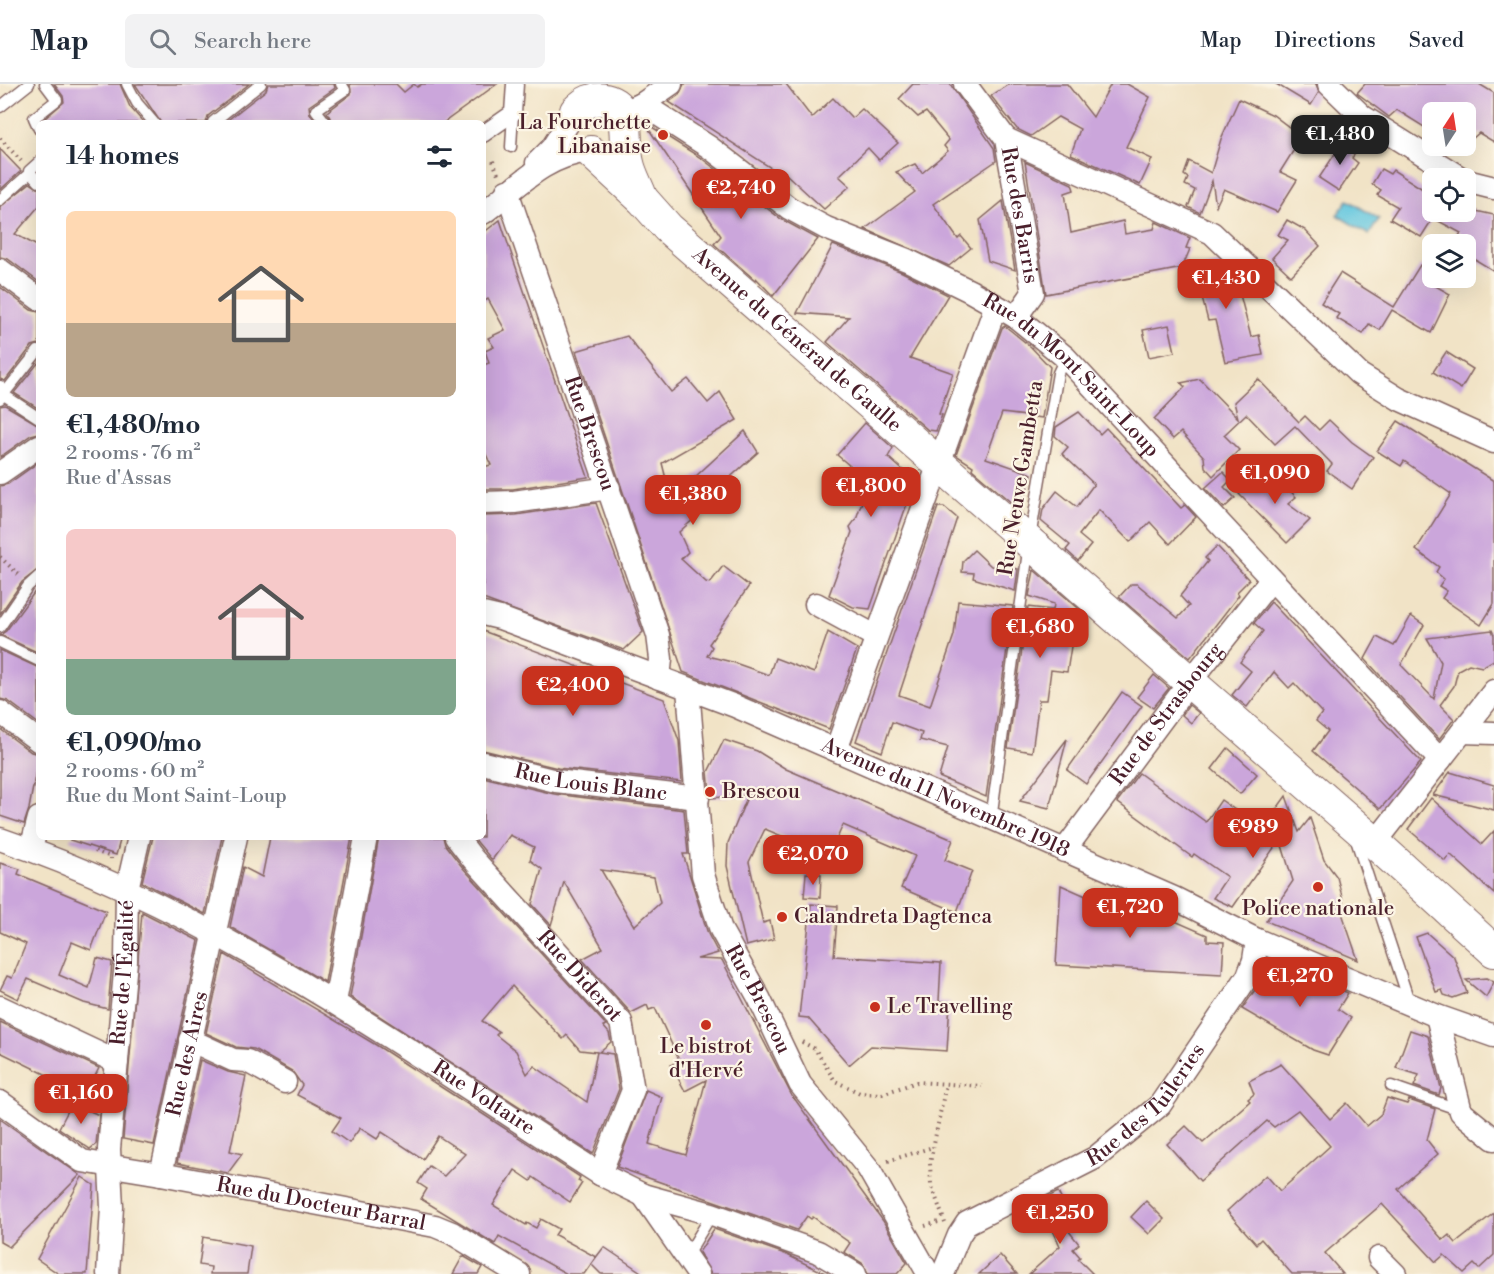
<!DOCTYPE html>
<html lang="en">
<head>
<meta charset="utf-8">
<style>
	:root { --surface:#fff; --page:#f2f2f3; --text:#1f2937; --muted:#747a83; --line:#e0e1e3; --accent:#c8321e }
	body { margin:0; font-family:"Libre Bodoni",serif; background:var(--page); color:var(--text); height:100vh; display:flex; flex-direction:column; font-size:22px; white-space:nowrap }
	* { box-sizing:border-box; margin:0 }
	p { font-size:20px; color:var(--muted) }
	.icon { flex:none; width:33px; height:33px; fill:none; stroke:currentColor; stroke-width:2; stroke-linecap:round; stroke-linejoin:round }
	.map { position:relative; flex:1; overflow:hidden }
	.side { position:absolute; left:36px; top:36px; width:450px; height:720px; display:flex; flex-direction:column; background:var(--surface); border-radius:9px; box-shadow:0 6px 24px #0002 }
	.side>* { flex:none }
	.needle { width:39px; rotate:12deg }
	.fabs { position:absolute; left:1422px; top:18px; display:grid; gap:12px }
	.fabs a { display:grid; place-items:center; width:54px; height:54px; border-radius:9px; background:var(--surface); box-shadow:0 6px 24px #0002; font-size:30px }
	.price { position:absolute; translate:-50% -51px; padding:0 14px; border-radius:12px; background:var(--accent); color:#fff; font-size:20px; line-height:39px; filter:drop-shadow(0 2px 3px #0008) }
	.price::after { content:''; position:absolute; left:50%; top:36px; width:18px; height:14px; margin-left:-9px; background:inherit; clip-path:polygon(0 0,100% 0,50% 100%) }
	.price.active { background:#222; color:#fff }
	ul { padding:0; list-style:none }
	li { display:grid; align-content:center; gap:12px; height:318px; padding:0 30px }
	li span { display:grid; place-items:center; height:186px; border-radius:9px; color:#555 }
	li>.icon { margin-inline-start:auto }
	span .icon { width:108px; height:108px; fill:#fffc; stroke-width:1 }
	li b { font-size:26px }
	h2 { display:flex; justify-content:space-between; align-items:center; height:72px; padding:0 30px; font-size:26px }
	header { display:flex; align-items:center; gap:36px; box-sizing:border-box; height:84px; padding:0 30px; background:var(--surface); border-bottom:2px solid var(--line) }
	header strong { font-size:28px }
	nav { display:flex; gap:33px; margin-inline-start:auto; font-size:21px }
	.search { width:420px; height:54px; background:var(--page); display:flex; align-items:center; gap:15px; box-sizing:border-box; padding:0 21px; border-radius:9px; color:var(--muted); font-size:22px }
	.map>svg:first-child { display:block }
	.water { fill:#61c6df; stroke:#567285; stroke-width:1.5 }
	.building { fill:#cba6db; fill-rule:evenodd }
	.lines { fill:none; stroke-linecap:round; stroke-linejoin:round }
	.service-casing { stroke:#846461; stroke-width:13 }
	.pedestrian-casing { stroke:#846461; stroke-width:19 }
	.minor-casing { stroke:#846461; stroke-width:25 }
	.secondary-casing { stroke:#846461; stroke-width:34 }
	.path { stroke:#846461; stroke-width:4; stroke-dasharray:1.5 4.5; stroke-linecap:butt }
	.service { stroke:#fff; stroke-width:10 }
	.pedestrian { stroke:#fff; stroke-width:16 }
	.minor { stroke:#fff; stroke-width:22 }
	.secondary { stroke:#fff; stroke-width:32 }
	.poi-dot { fill:#c8321e; stroke:#fcf5e5; stroke-width:2 }
	.labels { text-anchor:middle; dominant-baseline:central; stroke-width:4.5; stroke-linejoin:round; paint-order:stroke }
	.poi-label { font-size:21px; fill:#4a1f2b; stroke:#fcf5e5; text-anchor:start }
	.street-label { font-size:21px; fill:#4a1f2b; stroke:#fcf5e5 }
</style>
</head>
<body>
<header>
<strong>Map</strong>
<div class="search"><svg class="icon" aria-label="search" viewBox="0 0 24 24"><circle cx="10" cy="10" r="6"/><path d="M15 15l6 6"/></svg>Search here</div>
<nav><a>Map</a><a>Directions</a><a>Saved</a></nav>
</header>
<div class="map">
<svg width="1494" height="1190" viewBox="0 0 1494 1190">
	<rect width="100%" height="100%" fill="#fcf5e5"/>
	<filter id="ink" filterUnits="userSpaceOnUse"><feTurbulence type="fractalNoise" baseFrequency=".0167" numOctaves="2"/><feDisplacementMap in="SourceGraphic" scale="12" xChannelSelector="R" yChannelSelector="G"/><feConvolveMatrix kernelMatrix="1 2 1 2 8 2 1 2 1" color-interpolation-filters="sRGB"/></filter>
	<filter id="wash" filterUnits="userSpaceOnUse"><feTurbulence type="fractalNoise" baseFrequency=".008" numOctaves="4" result="noise"/><feDisplacementMap in="SourceGraphic" scale="24" xChannelSelector="R" yChannelSelector="G"/><feGaussianBlur stdDeviation="1.35" result="paint"/><feColorMatrix in="noise" values="0 0 0 0 0 0 0 0 0 0 0 0 0 0 0 0 0 1.4 0 .05"/><feComposite in="paint" operator="in"/></filter>
	<g filter="url(#wash)">
		<rect width="100%" height="100%" fill="#f1e3c6"/>
		<polygon class="water" points="1348,116 1379,135 1369,151 1337,131"/>
		<g id="blocks">
			<g class="building">
				<polygon points="54,0 120,0 130,23 144,39 45,39 43,36 64,18 63,12"/>
				<polygon points="135,0 249,0 208,32 206,39 161,39"/>
				<polygon points="268,0 334,0 335,4 309,22 310,30 317,39 224,39 266,6"/>
				<polygon points="350,0 396,0 404,8 414,0 417,3 422,0 497,0 443,39 333,39 327,28 351,10"/>
				<polygon points="684,0 786,0 812,34 833,14 852,34 862,25 898,59 879,76 868,64 839,92 850,102 824,125 786,90 785,93 669,18 679,11"/>
				<polygon points="913,0 950,0 994,64 996,77 933,120 958,155 961,152 971,164 949,182 865,145 915,108 896,88 915,80 922,89 948,67 944,62 949,56 926,28 918,33 899,15"/>
				<polygon points="1009,0 1067,0 1093,33 1111,0 1127,0 1150,13 1126,63 1152,75 1140,101 1071,70 1080,45 1058,33 1031,52 1017,45 991,12"/>
				<polygon points="1276,0 1316,0 1319,8 1311,21"/>
				<polygon points="1365,0 1479,0 1494,9 1494,58 1479,49 1466,60 1466,28 1432,28 1432,48 1397,26 1389,33 1357,9"/>
				<polygon points="1239,15 1273,31 1302,53 1280,88 1297,96 1277,128 1224,105 1216,122 1212,97 1200,129 1188,123 1195,106 1185,101 1188,94 1184,91 1189,77 1211,89 1221,55"/>
				<polygon points="644,38 701,74 781,135 818,155 773,212 756,194 755,196 714,160 721,152"/>
				<polygon points="1344,56 1358,65 1352,74 1358,79 1339,107 1319,94"/>
				<polygon points="0,65 21,87 0,106"/>
				<polygon points="1025,78 1072,100 1074,106 1065,109 1071,149 1123,137 1125,150 1154,145 1156,138 1190,154 1186,164 1190,165 1182,184 1046,210"/>
				<polygon points="1381,85 1390,90 1393,86 1432,111 1432,128 1466,128 1468,122 1476,127 1494,131 1494,187 1466,170 1466,160 1453,160 1461,149 1433,134 1421,153 1390,135 1398,123 1377,111 1381,106 1372,100"/>
				<polygon points="30,99 39,105 39,122 15,150 39,163 39,198 8,175 0,173 0,123"/>
				<polygon points="1003,117 1015,186 988,177 980,136"/>
				<polygon points="500,136 508,160 588,393 513,405 483,405 483,383 491,381 483,364 483,281 489,279 485,267 494,263 488,254 505,246 488,215 483,218 483,149"/>
				<polygon points="1287,136 1305,146 1320,162 1291,192 1272,174 1288,156 1278,151"/>
				<polygon points="833,161 902,188 948,211 910,274 953,289 939,330 942,331 936,347 928,346 827,258 849,233 797,229"/>
				<polygon points="1221,178 1240,196 1237,199 1251,253 1259,251 1263,271 1225,278 1215,236 1208,237 1201,210 1194,211 1189,185"/>
				<polygon points="1420,181 1432,189 1432,200 1450,210 1431,249 1392,226 1380,246 1369,240 1363,250 1336,234 1339,230 1321,219 1340,189 1394,223"/>
				<polygon points="0,203 31,226 39,228 39,260 32,262 5,297 0,295"/>
				<polygon points="1169,241 1175,268 1149,273 1143,246"/>
				<polygon points="1005,242 1031,263 1050,283 1042,334 1002,329 986,374 1032,390 1020,426 972,385 973,382 956,371 1002,244"/>
				<polygon points="627,252 671,308 688,295 708,319 720,308 737,336 662,379 671,415 745,347 758,368 691,429 695,434 679,448 688,468 681,475 706,498 710,499 723,482 749,502 709,560 712,563 707,572 732,578 769,591 775,574 814,589 828,548 857,565 829,645 683,588 576,267"/>
				<polygon points="1446,268 1473,285 1461,305 1433,288"/>
				<polygon points="39,278 39,325 14,309"/>
				<polygon points="1200,295 1238,334 1234,318 1258,295 1299,338 1305,332 1319,346 1329,336 1352,358 1373,373 1352,405 1327,387 1332,380 1295,342 1275,360 1246,330 1224,351 1239,366 1213,392 1205,383 1204,373 1181,348 1173,355 1154,335 1185,303 1181,299"/>
				<polygon points="5,321 39,341 39,349 31,351 0,373 0,322"/>
				<polygon points="1079,328 1100,350 1106,344 1181,424 1185,421 1196,433 1170,460 1150,438 1130,458 1099,426 1079,451 1091,461 1078,477 1066,466 1070,461 1041,437 1043,425 1057,407 1077,423 1094,400 1062,370 1068,363 1055,352 1056,343"/>
				<polygon points="1398,337 1494,397 1494,520 1481,541 1442,514 1447,507 1439,502 1444,495 1436,488 1439,483 1416,466 1451,410 1404,377 1401,382 1377,367"/>
				<polygon points="865,339 893,364 888,373 915,397 870,525 853,523 829,511 852,448 850,443 856,435 866,406 863,393 837,371"/>
				<polygon points="39,378 39,485 22,498 0,530 0,402 8,400"/>
				<polygon points="1268,383 1296,413 1288,420 1310,436 1287,459 1239,410"/>
				<polygon points="1223,388 1231,396 1224,403 1235,414 1224,424 1205,404"/>
				<polygon points="596,419 643,548 624,566 483,515 483,432 516,431"/>
				<polygon points="938,423 944,423 957,434 899,611 930,622 954,551 958,517 1013,522 986,713 939,693 948,663 920,656 922,649 892,638 882,668 856,657"/>
				<polygon points="1217,462 1249,496 1237,508 1239,511 1190,574 1119,513 1131,500 1137,500 1178,534 1189,522 1180,512 1208,477 1205,474"/>
				<polygon points="974,466 991,482 1018,485 1015,507 973,494 974,489 962,488 963,477"/>
				<polygon points="1034,486 1085,530 1074,527 1060,545 1072,556 1067,588 1051,586 1047,616 1039,616 1032,668 1008,664 1028,523 1053,526 1054,520 1029,512"/>
				<polygon points="39,502 39,569 0,551 6,547"/>
				<polygon points="1271,518 1421,678 1380,725 1313,667 1328,647 1316,637 1322,629 1294,599 1289,604 1274,588 1247,623 1232,611 1251,587 1240,578 1263,547 1254,539"/>
				<polygon points="1411,532 1424,541 1401,581 1434,615 1441,578 1427,554 1492,546 1494,551 1494,576 1482,583 1469,580 1458,586 1454,602 1440,621 1454,635 1439,655 1365,575 1377,553 1394,562"/>
				<polygon points="483,547 664,615 679,657 682,698 558,684 483,666"/>
				<polygon points="0,566 39,584 39,640 8,617 0,615"/>
				<polygon points="1154,591 1169,604 1153,624 1137,613"/>
				<polygon points="1122,608 1142,622 1086,700 1067,686"/>
				<polygon points="1189,621 1199,629 1191,639 1182,631"/>
				<polygon points="0,645 31,668 39,670 29,725 24,740 0,732"/>
				<polygon points="1067,655 1049,724 1020,717"/>
				<polygon points="724,656 757,667 786,685 953,756 945,776 972,787 957,828 901,804 915,772 843,741 829,772 765,745 749,778 763,839 770,837 774,855 746,862 727,782 728,759 748,711 711,714 710,708 708,688"/>
				<polygon points="1228,664 1257,690 1240,710 1212,685"/>
				<polygon points="1450,688 1494,701 1494,726 1433,711"/>
				<polygon points="1139,689 1206,738 1221,716 1262,745 1286,712 1299,748 1310,734 1324,776 1337,793 1343,816 1343,832 1358,876 1266,837 1293,797 1280,755 1233,823 1213,814 1227,793 1194,770 1192,773 1117,718"/>
				<path d="M483,693L554,710L684,726L688,770H683L708,850L718,869L697,875L722,876L794,1016V1014L883,1137L907,1179L897,1190H868L862,1179L844,1168L850,1159L813,1133L811,1135L807,1132L797,1146L617,1083L646,1006L662,1013L649,1060L686,1071L706,996L685,1007L671,981L679,976L655,924L649,926L647,921L631,929L582,875L603,864L564,798L551,841L532,820L542,785L530,776L534,763L510,751L492,776L473,753H483ZM601,786L654,793L660,819L634,842Z"/>
				<polygon points="1431,714 1482,760 1494,747 1494,810 1450,770 1445,777 1408,745"/>
				<polygon points="71,753 121,753 116,771 70,756"/>
				<polygon points="153,753 222,753 205,830 142,798"/>
				<polygon points="270,753 352,753 325,898 230,843 243,783 262,793"/>
				<path d="M379,753H443L445,761L463,784L606,941L603,942L609,949L611,958L599,968L613,970L619,1005L593,1070L350,913ZM512,902L563,955L567,951L580,966L597,968L587,1018L534,982L527,990L516,967L496,951L499,948L482,937Z"/>
				<polygon points="0,779 20,785 18,790 106,827 91,866 72,858 59,891 89,904 97,874 112,878 108,925 84,919 28,895 18,915 0,906 7,892 12,894 26,860 0,848"/>
				<polygon points="806,789 821,790 820,814 804,813"/>
				<polygon points="1061,801 1124,829 1125,815 1207,851 1207,857 1224,858 1222,890 1056,881"/>
				<polygon points="811,820 838,822 834,872 941,879 939,917 950,918 947,967 871,962 849,981 808,934 799,933"/>
				<polygon points="142,828 199,857 154,1061 123,1055"/>
				<polygon points="1427,849 1454,873 1467,909 1453,914 1444,911 1442,906 1436,908 1416,853"/>
				<polygon points="224,870 376,961 580,1093 578,1097 582,1099 570,1118 533,1093 531,1097 515,1086 493,1121 526,1141 527,1139 536,1144 541,1135 559,1145 555,1151 596,1173 584,1190 567,1190 499,1152 495,1160 421,1115 427,1105 418,1099 429,1082 444,1092 465,1070 438,1052 423,1075 382,1048 377,1055 360,1044 349,1059 332,1047 341,1034 297,1011 302,1001 292,987 254,965 236,963 206,949"/>
				<polygon points="1274,878 1348,909 1338,925 1351,934 1328,971 1313,966 1242,925"/>
				<polygon points="1486,894 1494,898 1486,913 1466,896"/>
				<polygon points="0,938 99,984 86,1010 0,968"/>
				<polygon points="1410,946 1428,952 1441,1004 1439,1011 1414,1002 1419,991 1396,984"/>
				<polygon points="200,976 228,988 246,992 230,1067 242,1070 228,1089 177,1079"/>
				<polygon points="1281,980 1330,1035 1347,1019 1367,1042 1381,1030 1387,1014 1407,1020 1409,1016 1435,1025 1427,1056 1438,1070 1398,1105 1443,1156 1449,1151 1456,1159 1494,1129 1494,1171 1479,1185 1474,1180 1464,1189 1444,1171 1436,1178 1382,1120 1325,1169 1343,1190 1292,1190 1261,1155 1256,1160 1227,1127 1266,1091 1280,1107 1330,1062 1298,1026 1274,1043 1267,1037 1200,1097 1167,1060 1186,1042 1203,1059 1250,1017 1248,1015 1254,1010 1249,997"/>
				<polygon points="72,1019 99,1031 96,1060 90,1065 59,1044"/>
				<polygon points="0,1035 80,1091 9,1163 0,1158"/>
				<polygon points="82,1093 94,1101 87,1190 59,1190 37,1175"/>
				<polygon points="1058,1108 1064,1121 1053,1127 1079,1160 1073,1165 1080,1173 1078,1175 1093,1190 1029,1190 1060,1162 1040,1117"/>
				<polygon points="1146,1117 1164,1135 1149,1150 1131,1133"/>
				<polygon points="714,1145 785,1170 827,1190 711,1190 699,1168"/>
				<polygon points="203,1153 251,1162 247,1190 210,1190 211,1183 199,1181"/>
				<polygon points="604,1163 644,1190 601,1190 591,1180"/>
				<polygon points="1000,1171 1017,1190 979,1190"/>
				<polygon points="463,1172 482,1183 478,1190 453,1190"/>
			</g>
		</g>
	</g>
	<g filter="url(#ink)">
		<use href="#blocks" fill-opacity="0" stroke="#846461" stroke-width="1.5"/>
		<g class="lines">
			<g class="service-casing">
				<g id="service">
					<polyline points="127,0 137,19 154,39"/>
					<polyline points="0,23 29,0"/>
					<polyline points="213,38 261,0"/>
					<polyline points="326,39 316,26 345,6 341,0"/>
					<polyline points="39,45 34,34 57,16 45,0"/>
					<polyline points="511,63 513,29"/>
					<polyline points="39,78 29,87 39,98"/>
					<polyline points="0,116 31,88"/>
					<polyline points="0,302 7,313 39,334"/>
					<polyline points="0,315 38,267"/>
					<polyline points="0,543 28,502 39,492"/>
					<polyline points="0,558 39,577"/>
					<polyline points="991,735 1029,460 1058,289 1065,274"/>
					<polyline points="1355,753 1410,920"/>
					<polyline points="1391,1002 1460,1026"/>
					<polyline points="686,1173 712,1130"/>
				</g>
			</g>
			<g class="pedestrian-casing">
				<polyline id="pedestrian" points="483,50 513,29 515,0"/>
			</g>
			<g class="minor-casing">
				<g id="minor">
					<path id="s1" d="M965,0L1006,55L1033,209L1016,233"/>
					<polyline points="1329,0 1362,32 1461,94"/>
					<polyline points="642,20 671,0"/>
					<path id="s2" d="M622,29L642,20L709,63L789,124L826,144L907,176L970,207L1016,233L1065,273L1440,676"/>
					<polyline points="1006,55 1212,149 1359,290 1399,315 1494,358"/>
					<polyline points="537,79 552,64 572,33"/>
					<polyline points="1466,97 1494,104"/>
					<path id="s3" d="M507,107L658,551L661,575L659,594"/>
					<path d="M483,129C518,103 543,72 589,67"/>
					<polyline points="0,186 39,215"/>
					<polyline points="0,389 39,362"/>
					<polyline points="483,419 514,418 609,404"/>
					<polyline points="816,520 875,552"/>
					<path id="s4" d="M483,530L500,534L735,622L1174,814L1257,856L1437,932L1494,952"/>
					<path id="s5" d="M688,604L703,791L721,846L759,914L800,1000L868,1084L928,1189"/>
					<polyline points="0,628 39,657"/>
					<polyline points="1462,648 1494,649"/>
					<polyline points="836,666 995,224"/>
					<path id="s6" d="M483,679L556,697L698,714"/>
					<path id="s7" d="M456,753L473,775L621,938L633,1006L600,1090"/>
					<path id="s8" d="M0,755C219,829 408,967 600,1090L643,1111L712,1130L818,1168L855,1190"/>
					<polyline points="1375,759 1494,607"/>
					<polyline points="31,765 39,734"/>
					<path id="s9" d="M1064,767L1189,599L1271,496"/>
					<polyline points="335,918 366,753"/>
					<polyline points="0,923 117,978"/>
					<polyline points="1437,932 1461,1028 1494,1055"/>
					<polyline points="190,956 233,976 247,977 285,998"/>
					<path id="s10" d="M0,1018L82,1077L161,1090L435,1142L452,1149L519,1190"/>
					<path id="s11" d="M161,1090L236,753"/>
					<polyline points="643,1111 698,1190"/>
					<polyline points="1379,1174 1395,1190"/>
					<path id="s12" d="M108,1190L112,1123L109,1065L126,877L127,805L139,753"/>
					<path id="s13" d="M943,1190L959,1151L967,1139L1095,1074L1160,1021L1248,892L1254,876L1257,856"/>
				</g>
			</g>
			<g class="secondary-casing">
				<g id="secondary">
					<path d="M576,27C585,18 593,13 605,16C634,23 622,58 628,79C630,89 636,100 640,110"/>
					<path id="s14" d="M591,68L643,116L668,144L1375,759L1494,867"/>
				</g>
			</g>
			<g class="path">
				<polyline points="0,54 21,77"/>
				<polyline points="493,77 498,90"/>
				<polyline points="0,473 19,491"/>
				<polyline points="95,767 111,773 111,775"/>
				<polyline points="802,958 815,965 835,997 860,1009 882,1010 917,998 982,1002"/>
				<polyline points="888,1077 933,1063"/>
				<polyline points="945,1139 931,1100 930,1079 946,1000"/>
				<polyline points="925,1142 942,1137"/>
			</g>
			<use href="#service" class="service"/>
			<use href="#pedestrian" class="pedestrian"/>
			<use href="#minor" class="minor"/>
			<use href="#secondary" class="secondary"/>
		</g>
	</g>
	<g class="poi-dot">
		<circle cx="663" cy="51" r="6"/>
		<circle cx="710" cy="708" r="6"/>
		<circle cx="1318" cy="803" r="6"/>
		<circle cx="782" cy="833" r="6"/>
		<circle cx="875" cy="923" r="6"/>
		<circle cx="706" cy="941" r="6"/>
	</g>
	<g class="labels">
		<g class="poi-label">
			<text x="651" y="39" text-anchor="end">La Fourchette<tspan x="651" dy="24">Libanaise</tspan></text>
			<text x="722" y="708">Brescou</text>
			<text x="1318" y="825" text-anchor="middle">Police nationale</text>
			<text x="794" y="833">Calandreta Dagtenca</text>
			<text x="887" y="923">Le Travelling</text>
			<text x="706" y="963" text-anchor="middle">Le bistrot<tspan x="706" dy="24">d'Hervé</tspan></text>
		</g>
		<g class="street-label">
			<text stroke="none"><textPath href="#s1" startOffset="146">Rue des Barris</textPath></text>
			<text stroke="none"><textPath href="#s14" startOffset="279">Avenue du Général de Gaulle</textPath></text>
			<text stroke="none"><textPath href="#s2" startOffset="534">Rue du Mont Saint-Loup</textPath></text>
			<text stroke="none"><textPath href="#s3" startOffset="256">Rue Brescou</textPath></text>
			<text transform="translate(1021 394) rotate(-81)">Rue Neuve Gambetta</text>
			<text stroke="none"><textPath href="#s9" startOffset="171">Rue de Strasbourg</textPath></text>
			<text stroke="none"><textPath href="#s6" startOffset="110">Rue Louis Blanc</textPath></text>
			<text stroke="none"><textPath href="#s4" startOffset="498">Avenue du 11 Novembre 1918</textPath></text>
			<text stroke="none"><textPath href="#s12" startOffset="302">Rue de l'Égalité</textPath></text>
			<text stroke="none"><textPath href="#s7" startOffset="186">Rue Diderot</textPath></text>
			<text stroke="none"><textPath href="#s5" startOffset="324">Rue Brescou</textPath></text>
			<text stroke="none"><textPath href="#s11" startOffset="123">Rue des Aires</textPath></text>
			<text stroke="none"><textPath href="#s8" startOffset="550">Rue Voltaire</textPath></text>
			<text stroke="none"><textPath href="#s13" startOffset="274">Rue des Tuileries</textPath></text>
			<text stroke="none"><textPath href="#s10" startOffset="344">Rue du Docteur Barral</textPath></text>
		</g>
	</g>
</svg>
<div class="fabs">
<a><svg class="needle" viewBox="-14 -14 28 28"><path d="M0-13l5 13h-10z" fill="#e53935"/><path d="M0 13l5-13h-10z" fill="#747a83"/></svg></a>
<a><svg class="icon" aria-label="locate" viewBox="0 0 24 24"><circle cx="12" cy="12" r="6"/><path d="M12 2v4M12 18v4M2 12h4M18 12h4"/></svg></a>
<a><svg class="icon" aria-label="layers" viewBox="0 0 24 24"><path d="M12 4l9 5-9 5-9-5zM3 14l9 5 9-5"/></svg></a>
</div>
<b class="price active" style="left:1340px;top:82px">€1,480</b>
<b class="price" style="left:741px;top:136px">€2,740</b>
<b class="price" style="left:1226px;top:226px">€1,430</b>
<b class="price" style="left:1275px;top:421px">€1,090</b>
<b class="price" style="left:871px;top:434px">€1,800</b>
<b class="price" style="left:693px;top:442px">€1,380</b>
<b class="price" style="left:1040px;top:575px">€1,680</b>
<b class="price" style="left:573px;top:633px">€2,400</b>
<b class="price" style="left:1253px;top:775px">€989</b>
<b class="price" style="left:813px;top:802px">€2,070</b>
<b class="price" style="left:1130px;top:855px">€1,720</b>
<b class="price" style="left:1300px;top:924px">€1,270</b>
<b class="price" style="left:81px;top:1041px">€1,160</b>
<b class="price" style="left:1060px;top:1161px">€1,250</b>
<section class="side">
<h2>14 homes<svg class="icon" aria-label="filters" viewBox="0 0 24 24"><path d="M4 7h16M4 17h16"/><circle cx="9" cy="7" r="2"/><circle cx="15" cy="17" r="2"/></svg></h2>
<ul>
<li><span style="background:linear-gradient(#ffd9b3 60%,#b9a48a 0)"><svg class="icon" aria-label="home" viewBox="0 0 24 24"><path d="M3 11l9-7 9 7M6 9v11h12V9"/></svg></span><div><b>€1,480/mo</b><p>2 rooms · 76 m²</p><p>Rue d'Assas</p></div></li>
<li><span style="background:linear-gradient(#f6c9c9 70%,#7fa58c 0)"><svg class="icon" aria-label="home" viewBox="0 0 24 24"><path d="M3 11l9-7 9 7M6 9v11h12V9"/></svg></span><div><b>€1,090/mo</b><p>2 rooms · 60 m²</p><p>Rue du Mont Saint-Loup</p></div></li>
</ul>
</section>
</div>
</body>
</html>
